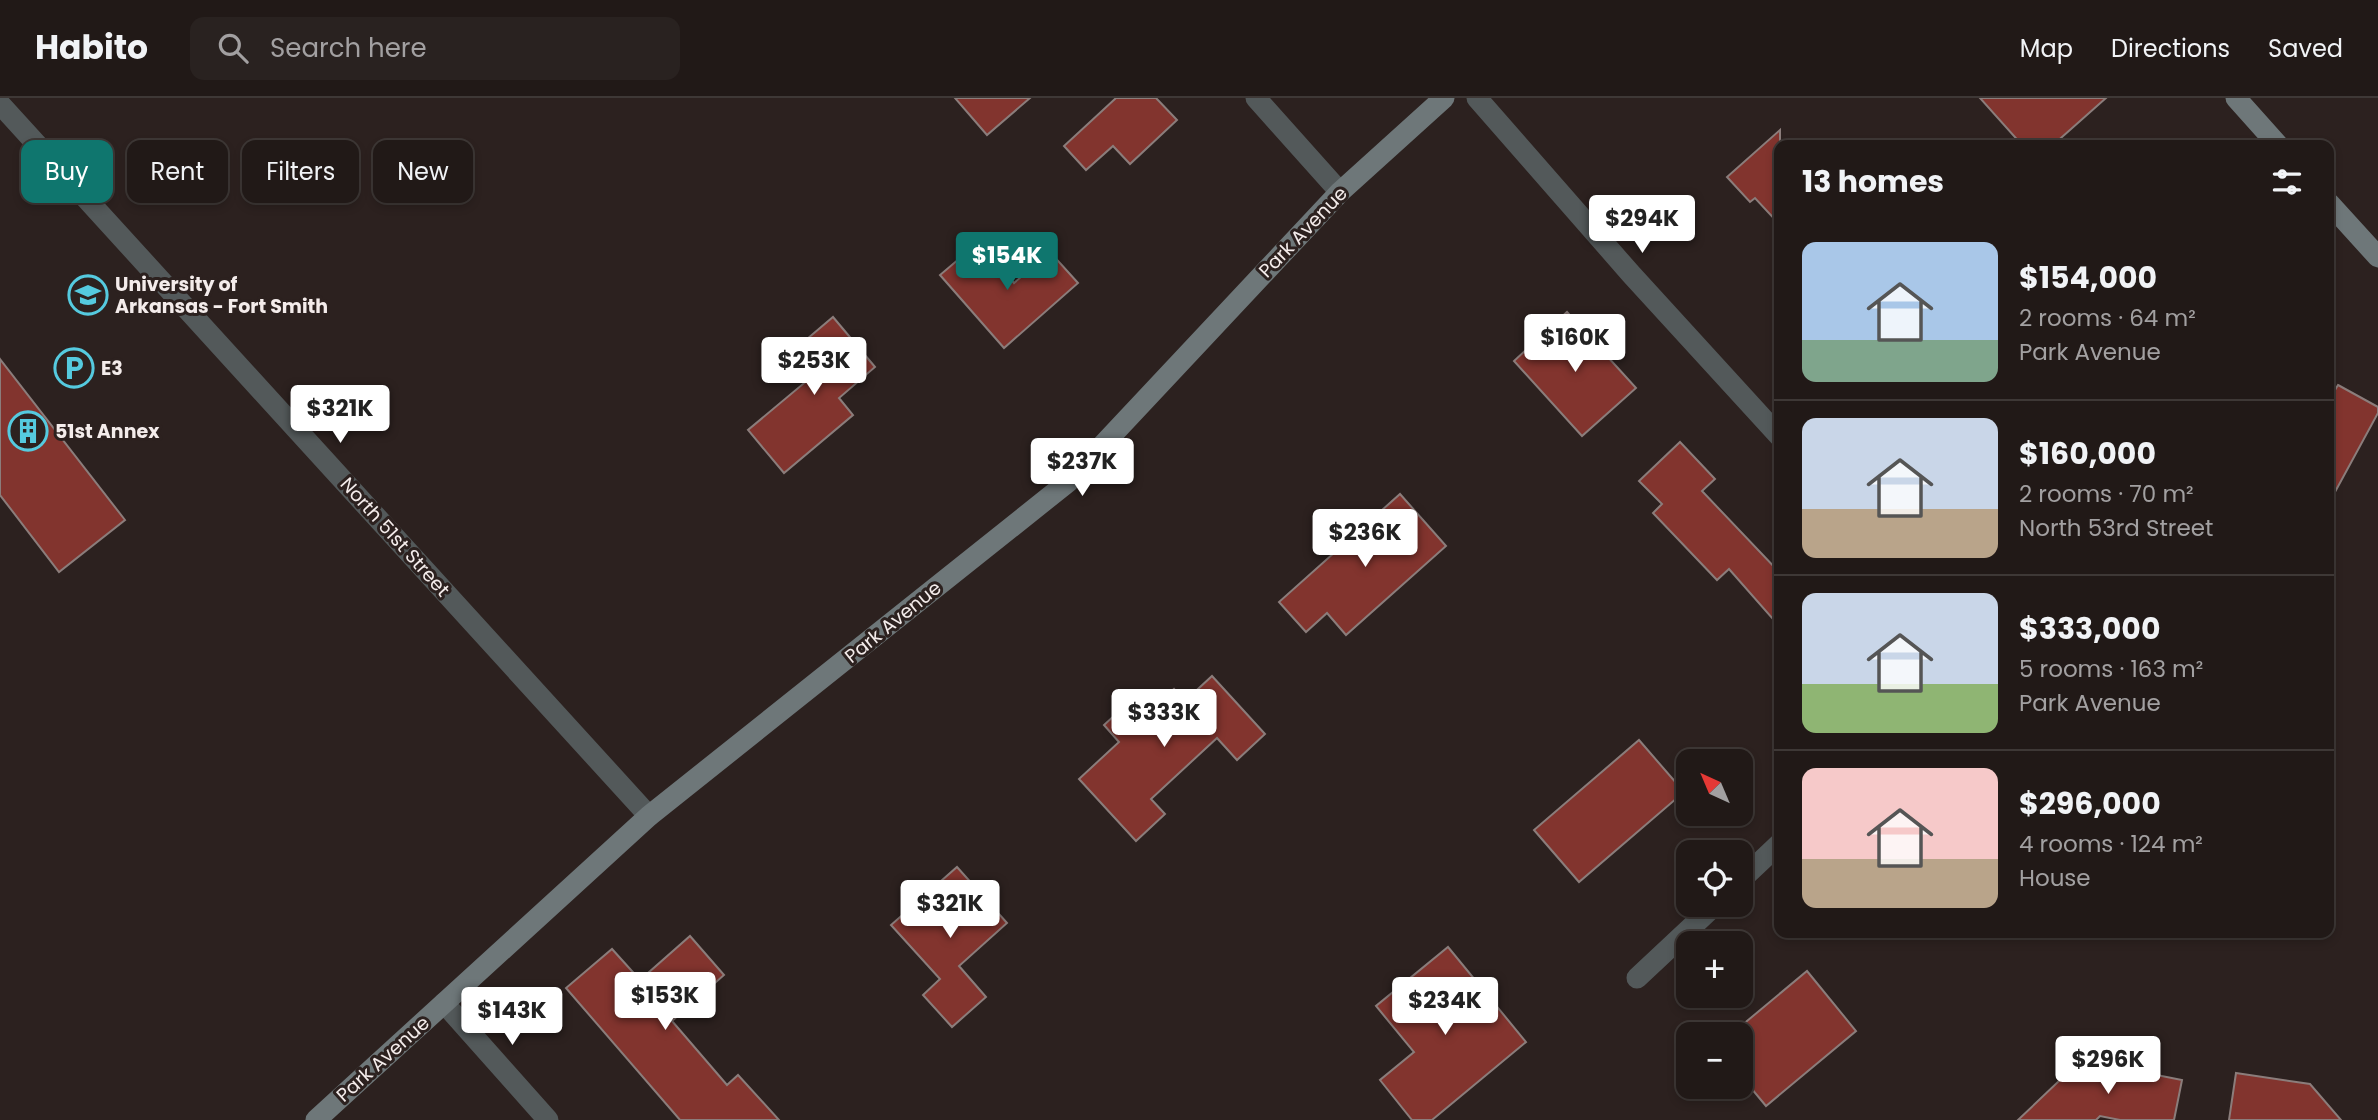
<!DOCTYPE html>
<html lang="en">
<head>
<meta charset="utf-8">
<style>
	:root { --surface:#211917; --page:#292220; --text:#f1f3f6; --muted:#a2a0a1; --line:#3e3836; --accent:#0f766e }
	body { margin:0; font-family:Poppins,sans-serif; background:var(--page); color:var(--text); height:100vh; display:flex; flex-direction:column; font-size:26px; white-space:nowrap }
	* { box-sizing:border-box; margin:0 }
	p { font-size:23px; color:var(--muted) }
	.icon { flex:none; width:38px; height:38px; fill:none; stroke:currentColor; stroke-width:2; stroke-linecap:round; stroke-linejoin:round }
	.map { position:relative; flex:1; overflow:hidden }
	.side { position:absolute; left:1774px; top:42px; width:560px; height:798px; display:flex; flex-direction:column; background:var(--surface); border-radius:14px; box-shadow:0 4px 10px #0003,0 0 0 2px var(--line) }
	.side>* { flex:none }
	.banner { position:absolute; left:21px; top:42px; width:665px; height:63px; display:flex; gap:14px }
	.needle { width:46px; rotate:316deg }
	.fabs { position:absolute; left:1676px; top:651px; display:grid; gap:14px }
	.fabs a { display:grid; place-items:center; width:77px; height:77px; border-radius:14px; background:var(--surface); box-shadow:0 4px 10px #0003,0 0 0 2px var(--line); font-size:35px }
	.price { position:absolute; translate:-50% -60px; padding:0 16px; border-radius:7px; background:#fff; color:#222; font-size:23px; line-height:46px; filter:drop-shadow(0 2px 4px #0008) }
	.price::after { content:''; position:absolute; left:50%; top:42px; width:21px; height:16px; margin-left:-10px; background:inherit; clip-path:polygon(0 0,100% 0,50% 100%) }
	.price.active { background:var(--accent); color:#fff }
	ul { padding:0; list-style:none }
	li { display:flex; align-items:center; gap:21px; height:175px; padding:0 28px }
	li+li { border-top:2px solid var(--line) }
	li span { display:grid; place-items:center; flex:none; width:196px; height:140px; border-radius:14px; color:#555 }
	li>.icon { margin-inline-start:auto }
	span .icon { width:84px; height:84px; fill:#fffc; stroke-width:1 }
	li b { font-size:30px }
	h2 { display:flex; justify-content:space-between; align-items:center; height:84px; padding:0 28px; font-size:30px }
	.tag { padding:0 24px; border-radius:14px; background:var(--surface); box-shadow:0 4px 10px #0003,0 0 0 2px var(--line); font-size:24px; line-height:63px }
	.tag.active { background:var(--accent); color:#fff }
	header { display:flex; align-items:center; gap:42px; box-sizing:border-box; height:98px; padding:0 35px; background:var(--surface); border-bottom:2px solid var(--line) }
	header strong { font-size:33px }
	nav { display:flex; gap:38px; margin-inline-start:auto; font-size:24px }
	.search { width:490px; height:63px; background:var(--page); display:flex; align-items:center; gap:18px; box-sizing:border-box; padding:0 24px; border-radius:14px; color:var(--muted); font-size:26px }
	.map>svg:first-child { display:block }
	.building { fill:#82342e; stroke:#8b7d7b; stroke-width:2 }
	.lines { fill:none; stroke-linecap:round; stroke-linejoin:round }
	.street { stroke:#53595a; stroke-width:21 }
	.secondary { stroke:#6e7779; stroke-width:21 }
	.labels { text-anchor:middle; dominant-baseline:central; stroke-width:6; stroke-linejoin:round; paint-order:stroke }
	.street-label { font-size:19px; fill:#f4eceb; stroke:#2c211f }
	.poi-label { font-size:19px; font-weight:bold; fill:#f4eceb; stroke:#2c211f; text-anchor:start }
</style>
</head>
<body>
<header>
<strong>Habito</strong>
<div class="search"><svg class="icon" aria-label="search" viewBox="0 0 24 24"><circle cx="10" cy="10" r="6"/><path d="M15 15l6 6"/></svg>Search here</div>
<nav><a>Map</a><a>Directions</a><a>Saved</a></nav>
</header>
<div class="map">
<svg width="2378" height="1022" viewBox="0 0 2378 1022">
	<rect width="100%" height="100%" fill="#2c211f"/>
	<g class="building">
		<polygon points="955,0 1030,0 987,37"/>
		<polygon points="1116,0 1156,0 1177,22 1130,66 1113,48 1086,72 1064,48"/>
		<polygon points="1980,0 2106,0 2053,47 2022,47"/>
		<polygon points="1780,32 1780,127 1755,100 1750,104 1727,79"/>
		<polygon points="979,144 1014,185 1050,154 1078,185 1004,250 940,177"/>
		<polygon points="1567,214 1636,290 1582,338 1514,263"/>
		<polygon points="833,219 875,269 839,300 853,317 784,375 748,332 815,276 794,252"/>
		<polygon points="0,261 125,422 59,474 0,397"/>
		<polygon points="2338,287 2378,309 2378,315 2329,405 2329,302"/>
		<polygon points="1680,344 1715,381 1702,393 1780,475 1780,529 1729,471 1717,482 1653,415 1662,406 1639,383"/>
		<polygon points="1400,396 1446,448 1346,537 1327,515 1306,534 1279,504"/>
		<polygon points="1212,578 1265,636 1237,662 1217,640 1151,701 1165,716 1136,743 1079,681 1119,644 1104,627 1141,593 1155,608 1174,591 1185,603"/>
		<polygon points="1639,642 1684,694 1579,784 1534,732"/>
		<polygon points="957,769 1007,825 959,868 986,899 952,929 923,897 940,881 891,827"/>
		<polygon points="690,838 724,877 672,923 727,987 738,977 779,1022 680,1022 566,890 612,851 640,882"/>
		<polygon points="1448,849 1526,944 1432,1022 1412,1022 1380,982 1414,954 1376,908"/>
		<polygon points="1807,873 1856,933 1766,1008 1741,978 1741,928"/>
		<polygon points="2081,962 2182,982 2174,1022 2120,1022 2100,1018 2096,1022 2018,1022"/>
		<polygon points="2236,975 2310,986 2341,1022 2229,1022"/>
	</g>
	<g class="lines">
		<g class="street">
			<polyline points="1256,0 1340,94"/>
			<polyline points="1477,0 1631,176 1780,339"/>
			<polyline points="0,6 649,718"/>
			<polyline points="1741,782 1780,745"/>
			<polyline points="1637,880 1715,807"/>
			<polyline points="444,905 548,1022"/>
		</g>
		<g class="secondary">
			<polyline points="2236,0 2278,47"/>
			<polyline points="2329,105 2378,159"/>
			<polyline points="316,1022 649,718 1068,384 1340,94 1444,0"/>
		</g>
	</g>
	<defs>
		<g id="university-ring" transform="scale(2.0125)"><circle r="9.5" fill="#2c211f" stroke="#55cadf" stroke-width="1.5"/><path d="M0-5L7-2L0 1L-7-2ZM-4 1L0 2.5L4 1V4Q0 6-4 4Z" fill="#55cadf"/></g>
		<g id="parking-ring" transform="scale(2.0125)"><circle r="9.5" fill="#2c211f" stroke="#55cadf" stroke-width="1.5"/><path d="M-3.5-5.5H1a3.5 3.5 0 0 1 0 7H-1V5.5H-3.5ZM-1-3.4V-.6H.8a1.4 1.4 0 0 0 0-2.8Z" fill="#55cadf"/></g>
		<g id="building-ring" transform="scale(2.0125)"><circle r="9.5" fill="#2c211f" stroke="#55cadf" stroke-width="1.5"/><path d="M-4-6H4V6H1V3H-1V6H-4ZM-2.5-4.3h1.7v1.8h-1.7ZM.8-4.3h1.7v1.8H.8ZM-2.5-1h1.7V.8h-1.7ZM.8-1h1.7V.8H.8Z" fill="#55cadf"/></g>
	</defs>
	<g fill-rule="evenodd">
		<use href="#university-ring" x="88" y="197"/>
		<use href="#parking-ring" x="74" y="270"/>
		<use href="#building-ring" x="28" y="333"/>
	</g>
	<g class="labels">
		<g class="street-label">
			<text transform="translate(1303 134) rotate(-46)">Park Avenue</text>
			<text transform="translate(395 439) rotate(48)">North 51st Street</text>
			<text transform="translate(893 524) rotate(-39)">Park Avenue</text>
			<text transform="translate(383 961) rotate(-42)">Park Avenue</text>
		</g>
		<g class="poi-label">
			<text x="115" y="186">University of<tspan x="115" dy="22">Arkansas - Fort Smith</tspan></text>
			<text x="101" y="270">E3</text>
			<text x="55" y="333">51st Annex</text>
		</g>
	</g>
</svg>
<div class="fabs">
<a><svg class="needle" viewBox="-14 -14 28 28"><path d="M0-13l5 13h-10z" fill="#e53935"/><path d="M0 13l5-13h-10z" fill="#a2a0a1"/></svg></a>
<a><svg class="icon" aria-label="locate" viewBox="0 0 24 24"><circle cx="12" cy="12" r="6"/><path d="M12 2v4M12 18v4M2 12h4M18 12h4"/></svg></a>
<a>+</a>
<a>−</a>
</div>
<b class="price" style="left:1642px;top:157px">$294K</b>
<b class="price active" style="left:1007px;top:194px">$154K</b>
<b class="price" style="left:1575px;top:276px">$160K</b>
<b class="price" style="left:814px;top:299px">$253K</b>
<b class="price" style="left:340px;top:347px">$321K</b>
<b class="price" style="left:1082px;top:400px">$237K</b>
<b class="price" style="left:1365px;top:471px">$236K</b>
<b class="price" style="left:1164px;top:651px">$333K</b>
<b class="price" style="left:950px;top:842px">$321K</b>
<b class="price" style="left:665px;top:934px">$153K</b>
<b class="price" style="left:1445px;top:939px">$234K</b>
<b class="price" style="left:512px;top:949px">$143K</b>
<b class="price" style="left:2108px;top:998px">$296K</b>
<div class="banner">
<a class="tag active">Buy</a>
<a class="tag">Rent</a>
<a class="tag">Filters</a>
<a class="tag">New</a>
</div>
<section class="side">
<h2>13 homes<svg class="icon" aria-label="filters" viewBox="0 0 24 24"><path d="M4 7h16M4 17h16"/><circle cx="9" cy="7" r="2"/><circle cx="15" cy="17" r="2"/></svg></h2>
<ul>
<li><span style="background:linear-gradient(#a9c7e8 70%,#7fa58c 0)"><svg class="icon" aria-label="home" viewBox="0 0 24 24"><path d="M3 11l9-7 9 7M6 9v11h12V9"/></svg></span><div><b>$154,000</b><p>2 rooms · 64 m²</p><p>Park Avenue</p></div></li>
<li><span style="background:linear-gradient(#c9d6e8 65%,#b9a48a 0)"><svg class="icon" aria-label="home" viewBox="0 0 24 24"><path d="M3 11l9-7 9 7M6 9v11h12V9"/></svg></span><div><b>$160,000</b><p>2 rooms · 70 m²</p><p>North 53rd Street</p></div></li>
<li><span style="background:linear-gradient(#c9d6e8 65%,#8fb573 0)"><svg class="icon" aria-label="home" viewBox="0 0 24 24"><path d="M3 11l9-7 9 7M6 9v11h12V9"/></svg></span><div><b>$333,000</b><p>5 rooms · 163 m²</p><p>Park Avenue</p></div></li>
<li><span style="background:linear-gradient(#f6c9c9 65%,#b9a48a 0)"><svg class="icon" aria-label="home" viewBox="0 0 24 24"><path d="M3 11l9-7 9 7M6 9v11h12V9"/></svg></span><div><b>$296,000</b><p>4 rooms · 124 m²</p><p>House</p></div></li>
</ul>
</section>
</div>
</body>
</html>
